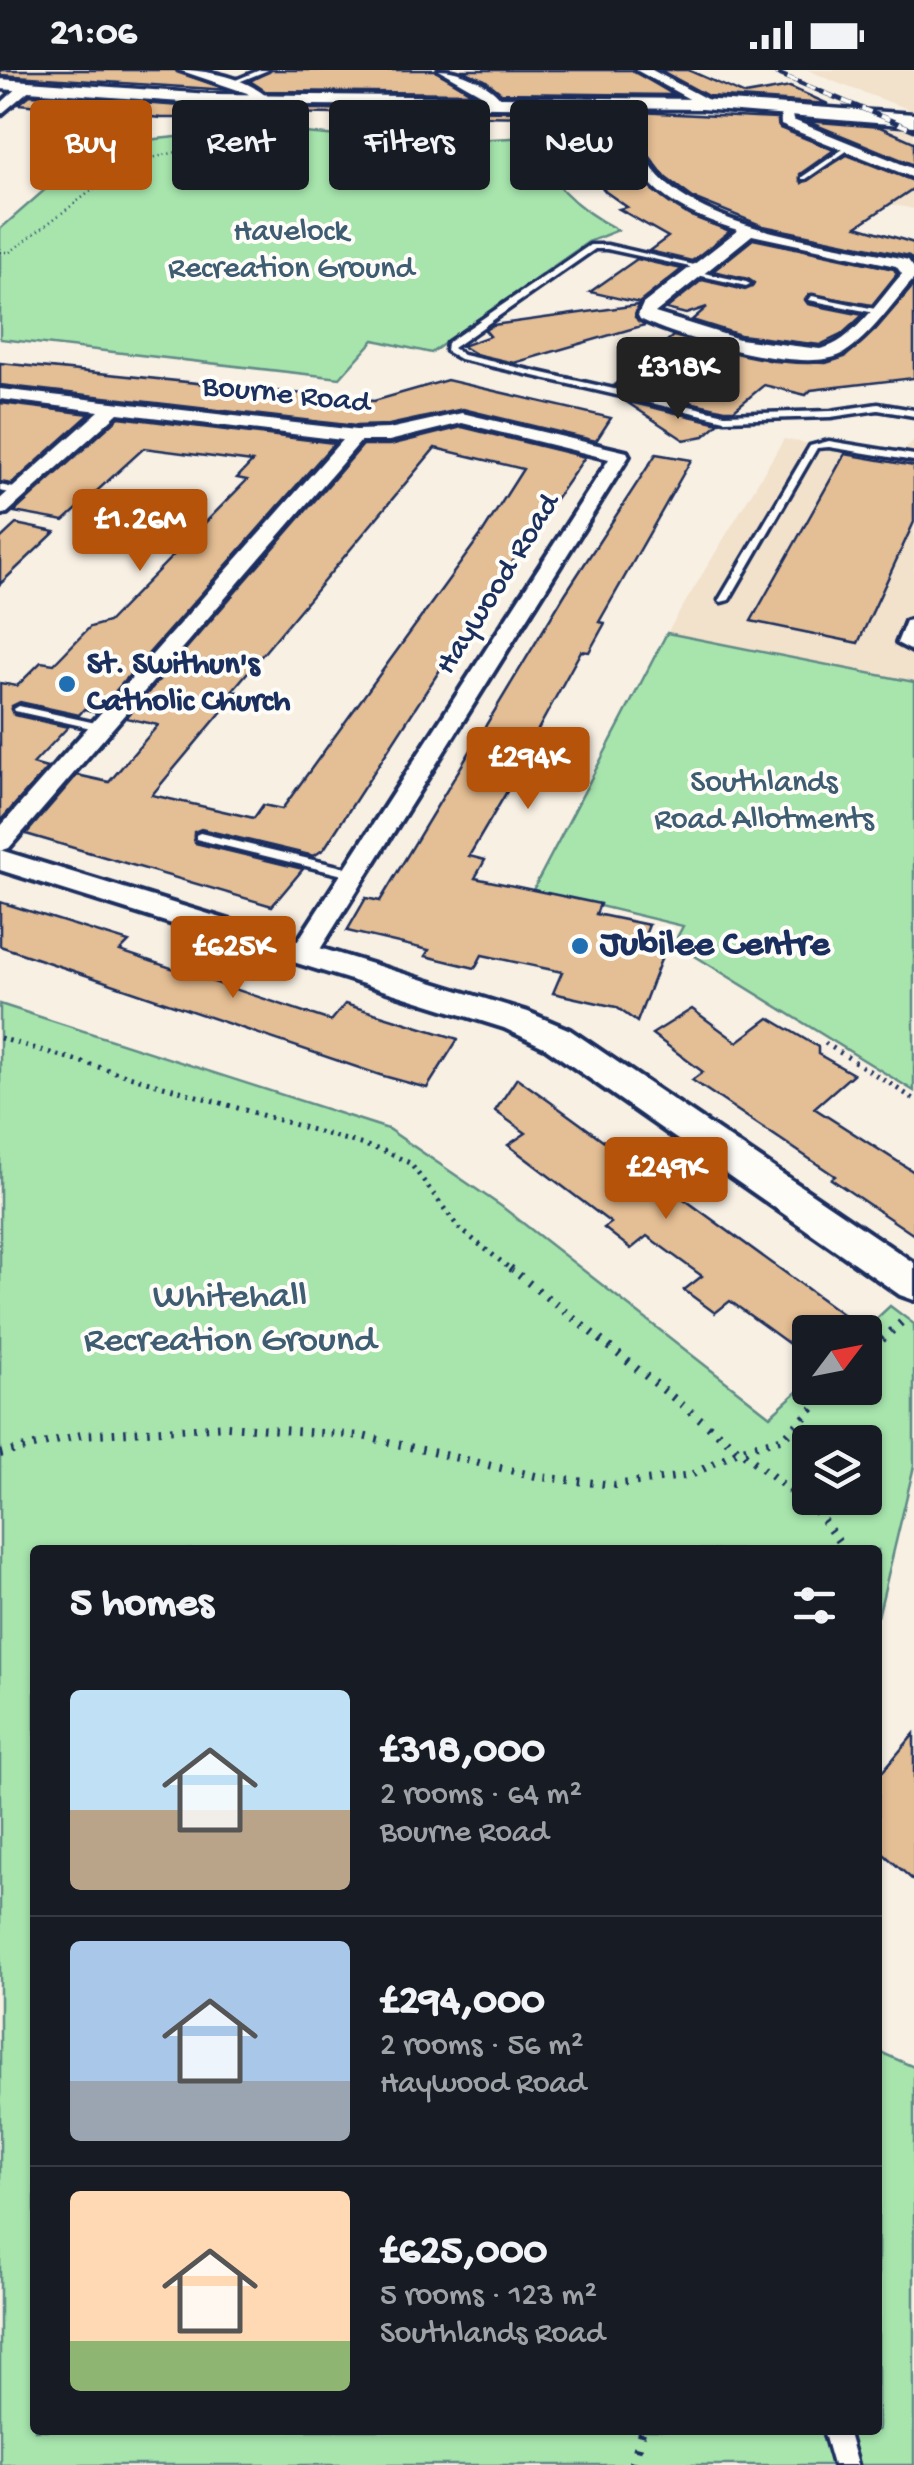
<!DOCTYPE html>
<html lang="en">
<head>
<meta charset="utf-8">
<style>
	:root { --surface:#171b24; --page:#20242c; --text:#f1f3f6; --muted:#9ea1a6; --line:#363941; --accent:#b45309 }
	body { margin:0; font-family:"Gochi Hand",sans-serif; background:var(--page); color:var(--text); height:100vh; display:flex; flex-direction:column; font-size:38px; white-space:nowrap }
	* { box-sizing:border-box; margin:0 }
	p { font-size:32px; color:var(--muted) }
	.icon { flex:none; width:55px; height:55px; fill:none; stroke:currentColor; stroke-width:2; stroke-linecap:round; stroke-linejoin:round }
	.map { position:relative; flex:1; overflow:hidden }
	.side { position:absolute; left:30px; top:1475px; width:852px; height:890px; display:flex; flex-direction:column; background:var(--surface); border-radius:10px; box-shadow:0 2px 8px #0004 }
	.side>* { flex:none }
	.banner { position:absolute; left:30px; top:30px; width:855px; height:90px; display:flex; gap:20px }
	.needle { width:65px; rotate:58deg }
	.controls { position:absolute; left:792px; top:1245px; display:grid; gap:20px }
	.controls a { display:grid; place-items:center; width:90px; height:90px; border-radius:10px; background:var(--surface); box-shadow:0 2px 8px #0004; font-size:50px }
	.price { position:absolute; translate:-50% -85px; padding:0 22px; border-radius:10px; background:var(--accent); color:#fff; font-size:32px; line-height:65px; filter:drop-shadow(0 2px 5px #0008) }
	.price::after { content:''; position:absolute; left:50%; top:60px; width:30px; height:22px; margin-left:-15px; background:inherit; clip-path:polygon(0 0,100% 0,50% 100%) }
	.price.on { background:#222; color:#fff }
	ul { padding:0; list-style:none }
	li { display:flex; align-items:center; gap:30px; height:250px; padding:0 40px }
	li+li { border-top:2px solid var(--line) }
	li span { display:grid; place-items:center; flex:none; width:280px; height:200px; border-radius:10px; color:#555 }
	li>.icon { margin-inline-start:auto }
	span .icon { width:120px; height:120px; fill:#fffc; stroke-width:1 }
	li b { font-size:42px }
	h2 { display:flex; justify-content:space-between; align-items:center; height:120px; padding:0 40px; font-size:42px }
	.pill { padding:0 35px; border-radius:10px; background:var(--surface); box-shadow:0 2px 8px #0004; font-size:35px; line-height:90px }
	.pill.on { background:var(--accent); color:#fff }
	.status { display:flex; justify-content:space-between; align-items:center; height:70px; padding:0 50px; background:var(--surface); direction:ltr }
	.status svg { height:28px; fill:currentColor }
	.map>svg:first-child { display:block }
	.built { fill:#f2e1cb }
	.green { fill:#a7e5ad; stroke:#618a86; stroke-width:2.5; fill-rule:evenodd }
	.building { fill:#e4be94; stroke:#1b2f5e; stroke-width:2.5; fill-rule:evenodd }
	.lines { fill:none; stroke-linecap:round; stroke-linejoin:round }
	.service-casing { stroke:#1b2f5e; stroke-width:7 }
	.minor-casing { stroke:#1b2f5e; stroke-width:8 }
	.tertiary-casing { stroke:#1b2f5e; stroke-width:8 }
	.secondary-casing { stroke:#1b2f5e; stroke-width:7 }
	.path-far3 { stroke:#1b2f5e; stroke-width:2.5; stroke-dasharray:1 4; stroke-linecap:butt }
	.path-far2 { stroke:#1b2f5e; stroke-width:5; stroke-dasharray:2.5 6; stroke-linecap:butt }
	.path-far1 { stroke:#1b2f5e; stroke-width:8; stroke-dasharray:2.5 9; stroke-linecap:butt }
	.path { stroke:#1b2f5e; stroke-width:9; stroke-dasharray:4 11; stroke-linecap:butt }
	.service { fill:#fdfcf7; fill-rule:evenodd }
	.minor { fill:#fdfcf7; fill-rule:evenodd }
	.tertiary { fill:#fdfcf7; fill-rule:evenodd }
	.secondary { fill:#fdfcf7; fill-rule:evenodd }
	.rail-casing { stroke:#1b2f5e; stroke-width:5 }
	.rail { stroke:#fdfcf7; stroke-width:4; stroke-dasharray:10; stroke-linecap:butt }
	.poi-dot { fill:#1f6fb2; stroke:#fdfcf7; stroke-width:4 }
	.labels { text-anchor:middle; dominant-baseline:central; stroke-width:8; stroke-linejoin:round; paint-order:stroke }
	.far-park-label { font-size:32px; fill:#3e5c72; stroke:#fdfcf7 }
	.far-street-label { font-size:32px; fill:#1b2f5e; stroke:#fdfcf7 }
	.far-poi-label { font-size:32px; font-weight:bold; fill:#1b2f5e; stroke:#fdfcf7; text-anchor:start }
	.poi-label { font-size:38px; font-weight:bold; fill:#1b2f5e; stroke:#fdfcf7; text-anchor:start }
	.park-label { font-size:38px; fill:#3e5c72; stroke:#fdfcf7 }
</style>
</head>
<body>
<div class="status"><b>21:06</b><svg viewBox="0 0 49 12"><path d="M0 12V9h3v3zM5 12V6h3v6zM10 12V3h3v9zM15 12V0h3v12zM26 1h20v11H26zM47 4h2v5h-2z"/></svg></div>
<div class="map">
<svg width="914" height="2395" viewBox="0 0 914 2395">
	<rect width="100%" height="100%" fill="#f8f0e3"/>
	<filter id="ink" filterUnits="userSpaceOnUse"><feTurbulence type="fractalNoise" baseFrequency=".01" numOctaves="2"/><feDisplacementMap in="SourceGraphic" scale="20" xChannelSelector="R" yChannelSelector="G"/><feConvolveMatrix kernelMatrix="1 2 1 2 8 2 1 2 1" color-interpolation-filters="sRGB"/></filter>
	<g filter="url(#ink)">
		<g class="built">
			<polygon points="808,0 914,0 914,41 840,14"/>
			<polygon points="762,42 883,50 914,62 914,139 714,98 767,63"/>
			<polygon points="784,369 894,390 914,371 914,612 667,563"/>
		</g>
		<g class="green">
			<path d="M283,34H299L273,60L413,73L529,67C545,109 578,140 618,160L588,172L431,283L374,270L340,308L0,269V159L96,75L257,59Z"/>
			<polygon points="667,563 914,612 914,1021 674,873 683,856 533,820"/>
			<path d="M0,934L388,1059L501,1136L770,1346L810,1310V1318H865V1262H862L890,1236L914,1254V1396L878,1547V1480H35V2360H878V1981L914,1997V2395H0ZM810,1372H865V1428H810Z"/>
		</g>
		<g class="building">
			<polygon points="0,0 175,0 228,20 0,5"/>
			<polygon points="272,0 435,0 472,23 265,21 250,11"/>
			<polygon points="461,0 632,0 674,25 501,23 485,10"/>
			<polygon points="660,0 688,0 745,25 790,17 828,34 708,26"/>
			<polygon points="30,25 209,38 617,42 628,85 652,120 688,145 730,161 692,191 649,181 668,167 619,139 627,137 606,122 542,47 270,43 268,48 161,48 19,34"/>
			<polygon points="638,42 777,49 780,58 834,80 800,104 802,113 847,85 914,111 914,118 857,156 914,173 914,192 909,186 763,156 693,128 666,108 647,83"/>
			<polygon points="806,51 880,57 914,72 914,95"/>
			<polygon points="753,169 894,199 897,204 872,235 809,224 805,230 808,234 863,245 841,265 820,275 740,265 692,250 707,237 686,244 666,239 702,210 745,220 752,217 754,213 748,209 713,201"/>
			<polygon points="637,189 682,199 639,233 590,222"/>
			<polygon points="914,215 914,308 811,320 806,325 764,315 734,340 725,340 614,315 673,266 773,291 826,293 845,287 875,260"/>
			<polygon points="638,235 635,247 645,255 514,293 475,284 462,276 490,266 485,260 493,255"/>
			<polygon points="0,293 374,331 447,310 611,348 596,371 463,339 389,355 356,356 0,315"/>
			<polygon points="625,331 719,353 704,366 684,370"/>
			<polygon points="0,333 90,344 12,414 0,412"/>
			<polygon points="119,347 334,373 97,642 84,639 79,645 20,632 12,636 14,645 68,657 33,694 47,698 0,751 0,613 17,616 41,592 54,594 90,557 108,552 247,410 237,408 252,392 144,378 64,451 14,442"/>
			<path d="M462,357L585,387L471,552L324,779L314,786L201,759L194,762L195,773L303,799L272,836L26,764L77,705L109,712L158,655L126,648L363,375H390ZM435,378L523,399L483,462L282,739L263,735L254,748L152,725L238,622L232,621Z"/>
			<polygon points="656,384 691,390 599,552 605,553 589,582 581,581 518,696 522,696 469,786 485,790 475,808 600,834 596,844 649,855 641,875 665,879 637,952 616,937 553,923 562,902 482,885 475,898 425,886 429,880 347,861 366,828 380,831 565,524"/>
			<polygon points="845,384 914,396 914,452 858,573 751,551"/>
			<polygon points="16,454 55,462 0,514 0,469"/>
			<polygon points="0,832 129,872 120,881 331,951 345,934 458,969 427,1018 380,1005 0,876"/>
			<polygon points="692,939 737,972 769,948 818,977 818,984 853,1004 814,1038 914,1102 914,1165 831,1109 835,1106 692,1010 703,1002 652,964"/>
			<polygon points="517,1008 538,1023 867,1262 810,1262 810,1289 730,1231 715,1243 684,1220 702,1206 647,1166 631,1179 604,1158 611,1153 508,1075 526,1063 495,1041"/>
			<polygon points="914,1664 914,1811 878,1779 878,1707"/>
		</g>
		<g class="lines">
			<g class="service-casing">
				<g id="service">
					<polygon points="260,0 268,0 231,15 226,14"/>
					<polygon points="849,75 854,76 806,109 802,109 802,107"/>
					<polygon points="590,175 607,175 703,197 699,199 607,179 595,179 453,278 463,285 725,344 831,341 878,334 914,340 914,346 878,340 831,347 725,350 460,289 446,281 447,273"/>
					<polygon points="690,200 746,212 750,214 746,216 693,204"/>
					<polygon points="812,226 875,239 879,241 875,243 809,230"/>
					<polygon points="829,371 914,385 914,391 829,377 817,378 729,530 721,532 719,530 810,376"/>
					<polygon points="0,415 23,420 25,422 20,425 0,421"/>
					<polygon points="19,636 100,654 105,657 100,660 15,641 14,639"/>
					<polygon points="200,763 355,800 361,804 355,808 196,769 196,765"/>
					<polygon points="823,2360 847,2360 857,2395 833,2395"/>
				</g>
			</g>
			<g class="minor-casing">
				<g id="minor">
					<path d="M179,0C207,0 249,8 269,29L258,32L247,23Z"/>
					<path d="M439,0C459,0 492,13 503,32L491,35L488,28Z"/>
					<polygon points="636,0 652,0 716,34 704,37"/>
					<polygon points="22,14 33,17 0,45 0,34"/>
					<path d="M626,29L633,33C635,50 636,70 644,85C683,162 832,171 908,190L914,198V209C892,233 872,265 844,283C807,306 677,268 640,249L638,245L643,234L738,160C666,138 628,112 619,33ZM752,165L896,196L902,204C881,227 852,274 820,279L739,269L655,243Z"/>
					<polygon points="780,35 790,35 793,50 914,99 914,108 781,55"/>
					<polygon points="0,319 356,360 389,359 462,343 627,382 629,386 314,889 294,889 290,883 609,389 462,353 389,371 361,371 9,778 0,781 0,757 342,370 118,343 7,443 0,445 0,429 99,341 0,329"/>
					<polygon points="914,549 914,582 897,573 906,551"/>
				</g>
			</g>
			<g class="tertiary-casing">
				<polygon id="tertiary" points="0,780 528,942 570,960 914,1193 914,1230 900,1225 546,978 504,958 0,800"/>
			</g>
			<g class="secondary-casing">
				<polygon id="secondary" points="0,9 209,24 701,29 914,44 914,56 701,39 209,34 0,19"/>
			</g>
			<polyline class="path-far3" points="0,182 10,182 127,94 256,63 269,54"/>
			<g class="path-far2">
				<polyline points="0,968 384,1081 410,1093 459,1158 513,1201"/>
				<polyline points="825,973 914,1029"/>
			</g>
			<g class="path-far1">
				<polyline points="510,1198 816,1441 845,1480"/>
				<polyline points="865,1285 905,1249"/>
				<polyline points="0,1384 81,1365 227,1356 362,1366 540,1407 614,1415 691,1405 742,1379 784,1368 833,1318"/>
			</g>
			<polyline class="path" points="633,2395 642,2360"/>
			<use href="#service" class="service"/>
			<use href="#minor" class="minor"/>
			<use href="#tertiary" class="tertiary"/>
			<use href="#secondary" class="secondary"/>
			<g class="rail-casing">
				<polyline id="rail" points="769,0 914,60"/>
			</g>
			<use href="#rail" class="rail"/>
		</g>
	</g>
	<g class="poi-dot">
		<circle cx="67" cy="614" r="10"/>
		<circle cx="580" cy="876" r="10"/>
	</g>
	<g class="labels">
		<g class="far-park-label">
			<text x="291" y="163">Havelock<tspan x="291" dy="37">Recreation Ground</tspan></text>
			<text x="764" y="714">Southlands<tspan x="764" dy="37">Road Allotments</tspan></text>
		</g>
		<g class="far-street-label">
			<text transform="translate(286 326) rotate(6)">Bourne Road</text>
			<text transform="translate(499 515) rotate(-58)">Haywood Road</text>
		</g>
		<g class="far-poi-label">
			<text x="87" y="596">St. Swithun's<tspan x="87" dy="37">Catholic Church</tspan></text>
		</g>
		<g class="poi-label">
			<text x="600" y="876">Jubilee Centre</text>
		</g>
		<g class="park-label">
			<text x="230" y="1228">Whitehall<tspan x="230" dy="44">Recreation Ground</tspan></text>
		</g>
	</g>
</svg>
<div class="controls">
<a><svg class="needle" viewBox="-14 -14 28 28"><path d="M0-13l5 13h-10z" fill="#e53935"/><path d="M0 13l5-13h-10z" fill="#9ea1a6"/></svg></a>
<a><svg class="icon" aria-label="layers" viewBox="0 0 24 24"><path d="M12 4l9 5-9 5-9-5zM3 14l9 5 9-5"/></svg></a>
</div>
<b class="price on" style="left:678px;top:352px">£318K</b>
<b class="price" style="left:140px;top:504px">£1.26M</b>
<b class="price" style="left:528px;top:742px">£294K</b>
<b class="price" style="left:233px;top:931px">£625K</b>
<b class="price" style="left:666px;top:1152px">£249K</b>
<div class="banner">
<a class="pill on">Buy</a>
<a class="pill">Rent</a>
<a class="pill">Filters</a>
<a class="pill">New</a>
</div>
<section class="side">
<h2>5 homes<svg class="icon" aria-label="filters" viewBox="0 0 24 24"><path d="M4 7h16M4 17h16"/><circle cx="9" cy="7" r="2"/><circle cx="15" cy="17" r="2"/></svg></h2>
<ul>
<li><span style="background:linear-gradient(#bfe0f5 60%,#b9a48a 0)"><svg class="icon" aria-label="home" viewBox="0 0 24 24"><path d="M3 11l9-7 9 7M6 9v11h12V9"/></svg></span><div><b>£318,000</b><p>2 rooms · 64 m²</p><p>Bourne Road</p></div></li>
<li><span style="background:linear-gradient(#a9c7e8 70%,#9aa5b1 0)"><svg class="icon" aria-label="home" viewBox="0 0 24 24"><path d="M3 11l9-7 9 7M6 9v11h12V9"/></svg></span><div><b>£294,000</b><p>2 rooms · 56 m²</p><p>Haywood Road</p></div></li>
<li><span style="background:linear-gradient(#ffd9b3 75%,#8fb573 0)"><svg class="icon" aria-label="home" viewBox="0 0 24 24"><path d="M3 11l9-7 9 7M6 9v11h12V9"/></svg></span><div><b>£625,000</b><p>5 rooms · 123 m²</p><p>Southlands Road</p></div></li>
</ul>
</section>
</div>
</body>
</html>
